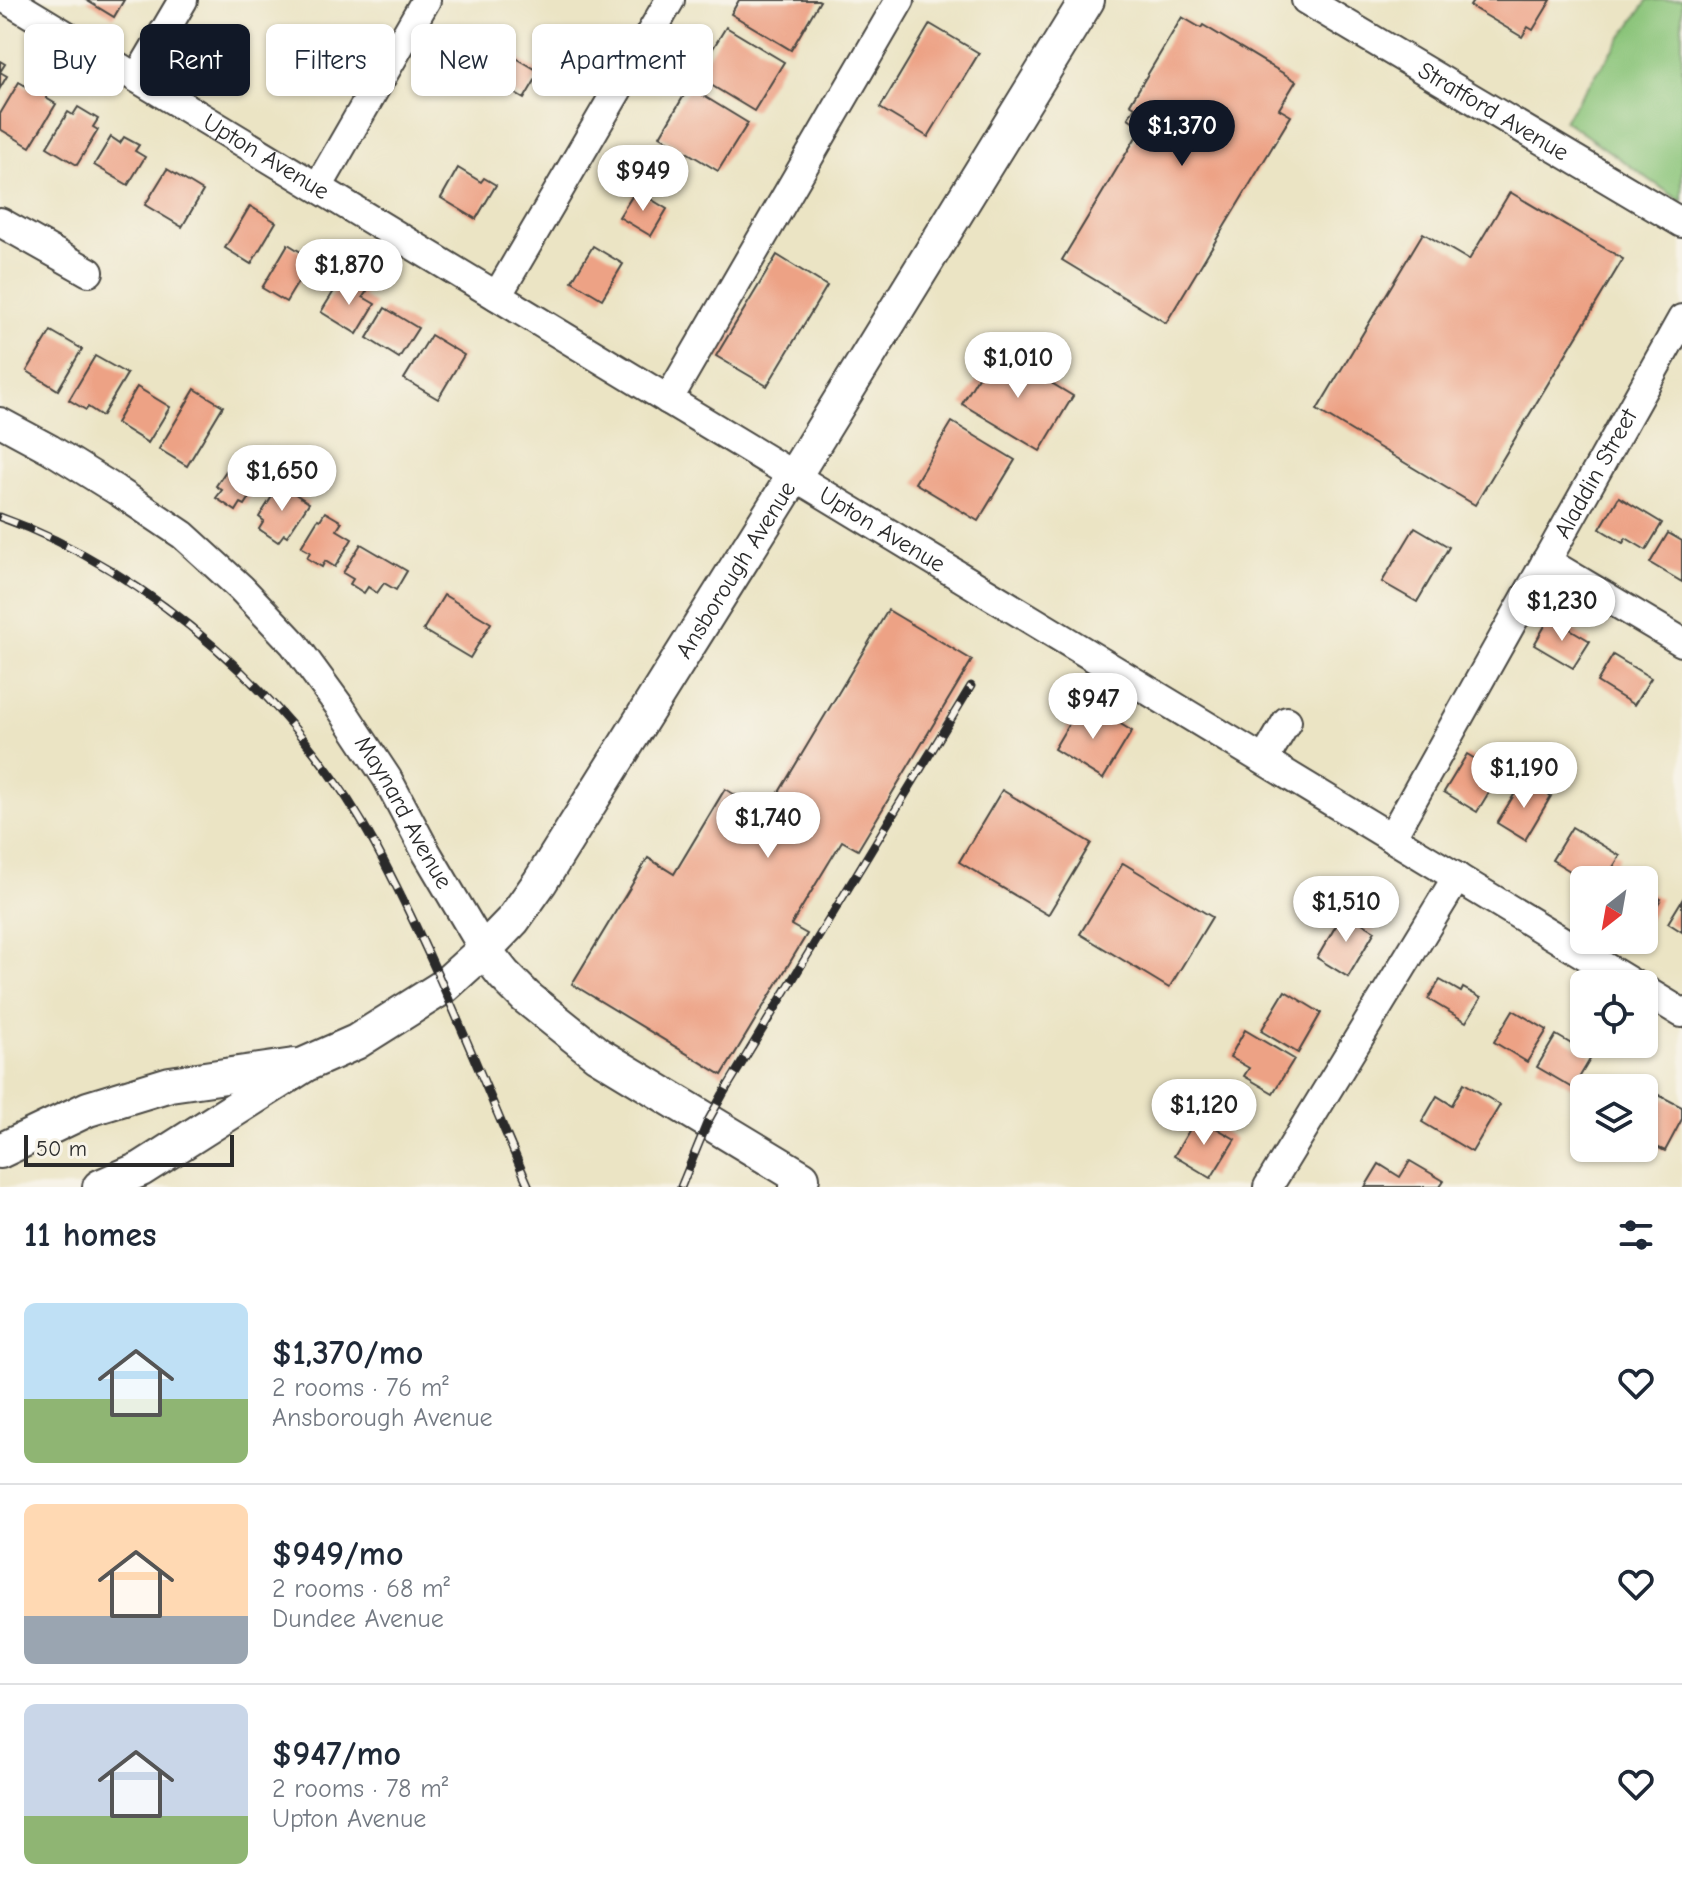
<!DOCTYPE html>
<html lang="en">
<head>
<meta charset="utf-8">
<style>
	:root { --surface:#fff; --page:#f6f6f7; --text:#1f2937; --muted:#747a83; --line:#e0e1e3; --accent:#111827 }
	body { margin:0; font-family:"Comic Neue",sans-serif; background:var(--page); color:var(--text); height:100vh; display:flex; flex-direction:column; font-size:30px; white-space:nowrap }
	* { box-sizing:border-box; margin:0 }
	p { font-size:26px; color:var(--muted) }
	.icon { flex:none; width:44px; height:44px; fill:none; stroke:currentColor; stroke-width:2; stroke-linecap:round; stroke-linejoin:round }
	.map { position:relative; height:1187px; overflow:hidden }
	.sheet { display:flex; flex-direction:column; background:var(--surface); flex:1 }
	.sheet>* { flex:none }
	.banner { position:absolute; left:24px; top:24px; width:800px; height:72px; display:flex; gap:16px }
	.needle { width:52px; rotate:211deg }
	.fabs { position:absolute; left:1570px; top:866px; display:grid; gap:16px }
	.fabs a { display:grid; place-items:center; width:88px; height:88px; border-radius:12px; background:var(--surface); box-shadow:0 2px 6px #0004; font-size:40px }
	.scale { position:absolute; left:24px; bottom:20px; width:210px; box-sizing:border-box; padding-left:8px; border:4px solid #2b2b2b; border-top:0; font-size:22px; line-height:28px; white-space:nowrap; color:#2b2b2b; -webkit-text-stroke:6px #f7f3e8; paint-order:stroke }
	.price { position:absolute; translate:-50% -68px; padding:0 18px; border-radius:28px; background:#fff; color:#222; font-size:26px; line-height:52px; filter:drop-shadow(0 2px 4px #0008) }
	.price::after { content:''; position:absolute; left:50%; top:48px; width:24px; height:18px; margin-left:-12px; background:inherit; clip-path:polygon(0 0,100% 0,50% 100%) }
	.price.active { background:var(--accent); color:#fff }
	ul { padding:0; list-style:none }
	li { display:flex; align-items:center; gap:24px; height:200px; padding:0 24px }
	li+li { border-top:2px solid var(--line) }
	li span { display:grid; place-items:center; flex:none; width:224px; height:160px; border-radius:12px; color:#555 }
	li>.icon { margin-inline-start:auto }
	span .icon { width:96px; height:96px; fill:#fffc; stroke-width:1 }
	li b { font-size:34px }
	h2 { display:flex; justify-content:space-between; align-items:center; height:96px; padding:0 24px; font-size:34px }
	.chip { padding:0 28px; border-radius:12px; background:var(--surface); box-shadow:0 2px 6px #0004; font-size:28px; line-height:72px }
	.chip.active { background:var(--accent); color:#fff }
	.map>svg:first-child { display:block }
	.green { fill:#8ac479; stroke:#5a7852; stroke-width:2 }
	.building { fill:#eda285 }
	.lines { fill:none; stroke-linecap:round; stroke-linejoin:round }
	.minor-casing { stroke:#484742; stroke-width:32 }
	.major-casing { stroke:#484742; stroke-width:38 }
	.minor { stroke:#fff; stroke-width:28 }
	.major { stroke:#fff; stroke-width:34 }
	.rail-casing { stroke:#2b2b2b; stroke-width:9 }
	.rail { stroke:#f7f3e8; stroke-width:6; stroke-dasharray:18; stroke-linecap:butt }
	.labels { text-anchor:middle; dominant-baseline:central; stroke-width:6; stroke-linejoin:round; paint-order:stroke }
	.street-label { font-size:24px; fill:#2b2b2b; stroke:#f7f3e8 }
</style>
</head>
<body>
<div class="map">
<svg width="1682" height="1187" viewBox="0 0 1682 1187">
	<rect width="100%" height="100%" fill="#f7f3e8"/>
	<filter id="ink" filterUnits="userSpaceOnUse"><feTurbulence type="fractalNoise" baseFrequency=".0125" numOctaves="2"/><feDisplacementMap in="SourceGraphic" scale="16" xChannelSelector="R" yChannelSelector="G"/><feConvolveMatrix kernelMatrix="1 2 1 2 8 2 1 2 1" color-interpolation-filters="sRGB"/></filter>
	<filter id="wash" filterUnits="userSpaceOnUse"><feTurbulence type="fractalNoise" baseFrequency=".006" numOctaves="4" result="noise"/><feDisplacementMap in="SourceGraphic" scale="32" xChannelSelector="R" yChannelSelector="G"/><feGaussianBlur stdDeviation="1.8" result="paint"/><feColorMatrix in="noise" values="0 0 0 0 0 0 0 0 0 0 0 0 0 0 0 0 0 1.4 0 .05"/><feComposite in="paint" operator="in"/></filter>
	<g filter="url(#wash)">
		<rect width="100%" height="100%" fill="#ebe4c4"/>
		<polygon class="green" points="1648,0 1682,0 1682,202 1564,120"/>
		<g id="blocks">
			<g class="building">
				<polygon points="86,0 124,0 114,17"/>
				<polygon points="739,0 818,0 820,1 791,50 731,14"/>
				<polygon points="1474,0 1551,0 1533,30 1528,27 1522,37 1470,6"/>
				<polygon points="1182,17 1201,28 1203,25 1296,81 1279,109 1291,116 1166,323 1062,260 1142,127 1128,118 1135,107 1130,104"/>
				<polygon points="930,24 979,53 928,137 880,108"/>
				<polygon points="726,27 784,62 754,111 696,76"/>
				<polygon points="506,52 540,72 524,99 490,79"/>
				<polygon points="0,61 5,64 0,72 7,76 0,88"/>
				<polygon points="19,82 29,88 33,82 49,92 46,98 56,104 30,147 0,129 0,114"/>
				<polygon points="689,87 748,123 718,171 660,136"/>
				<polygon points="78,107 98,119 93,127 98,130 77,165 47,147 68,112 73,115"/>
				<polygon points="111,137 120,143 124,137 139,145 135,151 145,157 128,185 94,165"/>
				<polygon points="458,168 481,182 484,178 496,185 476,219 441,198"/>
				<polygon points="167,169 203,191 182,227 145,205"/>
				<polygon points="636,190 667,209 651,236 619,217"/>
				<polygon points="1510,192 1623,259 1475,505 1317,410 1423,233 1469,260"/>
				<polygon points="250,206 276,222 251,264 225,248"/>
				<polygon points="288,244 312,259 286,302 262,288"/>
				<polygon points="593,246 623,264 602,299 572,281"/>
				<polygon points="777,255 827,286 767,386 716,356"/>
				<polygon points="339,283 350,289 353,283 367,291 363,297 375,304 357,334 321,312"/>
				<polygon points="385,308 418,328 399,358 367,338"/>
				<polygon points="51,331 82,349 58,390 27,371"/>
				<polygon points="431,335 464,355 438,399 404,379"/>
				<polygon points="995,349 1073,396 1040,451 962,404"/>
				<polygon points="95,356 127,374 102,416 88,407 86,410 69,400"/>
				<polygon points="137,387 170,407 148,443 116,423"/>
				<polygon points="195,389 223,406 187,466 159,449"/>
				<polygon points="952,422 1015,460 978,521 915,483"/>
				<polygon points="238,453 266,472 245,505 241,503 236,511 216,498 222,490 216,486"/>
				<polygon points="280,484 309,503 287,536 284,534 278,542 259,529 264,521 259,517"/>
				<polygon points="1619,497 1662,523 1646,550 1626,538 1623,543 1600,529"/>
				<polygon points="325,512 342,522 337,530 352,539 335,567 325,561 322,567 307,558 310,552 301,547 318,519 320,520"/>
				<polygon points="1415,527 1449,547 1417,602 1382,582"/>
				<polygon points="1668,533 1682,541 1682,582 1650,563"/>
				<polygon points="361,544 407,571 396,590 384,583 377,593 368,587 364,593 350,584 353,579 343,573"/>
				<polygon points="444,595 491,623 470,658 423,630"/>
				<polygon points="888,610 972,660 858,850 842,841 791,925 807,934 722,1075 572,984 648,858 674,874 725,789 766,814"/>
				<polygon points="1550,617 1590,641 1573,668 1534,645"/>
				<polygon points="1613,655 1651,678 1634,705 1597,682"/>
				<polygon points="1088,704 1132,731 1103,779 1054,749 1074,715 1079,719"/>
				<polygon points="1467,754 1500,774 1477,812 1444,792"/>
				<polygon points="1523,780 1551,796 1525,840 1497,823"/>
				<polygon points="1002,790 1091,843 1048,915 959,862"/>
				<polygon points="1572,827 1620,856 1605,880 1585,880 1552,860"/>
				<polygon points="1123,863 1212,917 1169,988 1080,934"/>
				<polygon points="1644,889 1661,899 1647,922 1644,920"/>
				<polygon points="1682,900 1682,932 1668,923"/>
				<polygon points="1344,912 1375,931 1348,977 1317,958"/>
				<polygon points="1440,980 1461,992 1463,988 1481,998 1466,1022 1428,999"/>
				<polygon points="1285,991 1321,1013 1298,1053 1261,1031"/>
				<polygon points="1513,1010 1547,1030 1527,1062 1494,1042"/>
				<polygon points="1245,1030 1294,1059 1273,1093 1244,1076 1249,1068 1230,1057"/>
				<polygon points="1556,1035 1592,1056 1573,1088 1537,1067"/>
				<polygon points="1622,1076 1682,1107 1682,1119 1665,1151 1644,1141 1644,1088 1616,1088"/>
				<polygon points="1464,1083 1500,1105 1472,1152 1422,1122 1437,1096 1452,1105"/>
				<polygon points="1197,1117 1235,1139 1211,1178 1174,1156"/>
				<polygon points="1410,1161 1444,1181 1440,1187 1365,1187 1379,1164 1400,1177"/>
			</g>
		</g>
	</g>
	<g filter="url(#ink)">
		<use href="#blocks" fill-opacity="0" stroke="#484742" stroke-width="2"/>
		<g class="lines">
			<g class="minor-casing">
				<g id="minor">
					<path id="s1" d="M8,0L1633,984"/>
					<path id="s2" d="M1306,0L1682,223"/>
					<polyline points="137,78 183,0"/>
					<polyline points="318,187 426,0"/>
					<polyline points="0,222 89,272"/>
					<polyline points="497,296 670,0"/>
					<polyline points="668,400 900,0"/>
					<path id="s3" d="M0,422L50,449L116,490L183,535L241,588L294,644L340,707L387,778L425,850L484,950"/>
					<polyline points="1546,561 1682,642"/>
					<polyline points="1264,760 1287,721"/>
					<path id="s4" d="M1391,838L1682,319"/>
					<polyline points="1644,990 1682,1013"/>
					<polyline points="1268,1187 1457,877"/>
				</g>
			</g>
			<g class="major-casing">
				<g id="major">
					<polyline points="484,950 504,975 526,997 597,1054 802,1178 797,1187"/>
					<polyline points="0,1151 88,1109 170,1084 294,1066"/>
					<path id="s5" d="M100,1187L141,1169L306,1064L356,1042L443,987L484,950L513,920L540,882L794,476L1087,0"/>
				</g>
			</g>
			<use href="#minor" class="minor"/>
			<use href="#major" class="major"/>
			<g class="rail-casing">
				<g id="rail">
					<path d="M0,517C152,571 299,704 375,845C434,955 479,1073 529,1187"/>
					<polyline points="681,1187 708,1121 723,1094 971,686"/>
				</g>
			</g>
			<use href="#rail" class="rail"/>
		</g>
	</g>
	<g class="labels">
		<g class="street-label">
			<text stroke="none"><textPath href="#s2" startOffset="218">Stratford Avenue</textPath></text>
			<text stroke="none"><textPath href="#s1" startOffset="302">Upton Avenue</textPath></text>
			<text stroke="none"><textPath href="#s4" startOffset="418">Aladdin Street</textPath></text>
			<text stroke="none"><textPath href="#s1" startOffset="1022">Upton Avenue</textPath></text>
			<text stroke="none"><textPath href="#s5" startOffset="910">Ansborough Avenue</textPath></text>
			<text stroke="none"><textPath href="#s3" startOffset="572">Maynard Avenue</textPath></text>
		</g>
	</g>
</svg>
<div class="fabs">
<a><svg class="needle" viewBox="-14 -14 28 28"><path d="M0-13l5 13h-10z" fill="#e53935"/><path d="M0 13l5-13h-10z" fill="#747a83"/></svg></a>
<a><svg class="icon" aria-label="locate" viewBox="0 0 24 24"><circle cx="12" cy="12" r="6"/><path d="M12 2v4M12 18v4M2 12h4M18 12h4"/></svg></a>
<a><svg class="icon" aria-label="layers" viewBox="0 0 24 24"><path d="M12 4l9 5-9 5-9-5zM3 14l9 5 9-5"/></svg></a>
</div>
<div class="scale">50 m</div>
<b class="price active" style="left:1182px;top:168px">$1,370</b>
<b class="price" style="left:643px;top:213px">$949</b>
<b class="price" style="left:349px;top:307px">$1,870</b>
<b class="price" style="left:1018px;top:400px">$1,010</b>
<b class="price" style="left:282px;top:513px">$1,650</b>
<b class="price" style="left:1562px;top:643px">$1,230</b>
<b class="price" style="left:1093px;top:741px">$947</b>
<b class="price" style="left:1524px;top:810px">$1,190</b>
<b class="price" style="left:768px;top:860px">$1,740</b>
<b class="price" style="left:1346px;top:944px">$1,510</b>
<b class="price" style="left:1204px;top:1147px">$1,120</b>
<div class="banner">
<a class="chip">Buy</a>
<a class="chip active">Rent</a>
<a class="chip">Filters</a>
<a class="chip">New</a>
<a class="chip">Apartment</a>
</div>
</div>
<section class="sheet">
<h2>11 homes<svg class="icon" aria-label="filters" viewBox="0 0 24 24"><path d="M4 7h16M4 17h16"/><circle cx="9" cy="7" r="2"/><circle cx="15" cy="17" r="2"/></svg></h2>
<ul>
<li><span style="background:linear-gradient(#bfe0f5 60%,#8fb573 0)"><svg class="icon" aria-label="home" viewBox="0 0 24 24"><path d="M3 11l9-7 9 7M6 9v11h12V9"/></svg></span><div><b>$1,370/mo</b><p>2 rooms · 76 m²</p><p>Ansborough Avenue</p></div><svg class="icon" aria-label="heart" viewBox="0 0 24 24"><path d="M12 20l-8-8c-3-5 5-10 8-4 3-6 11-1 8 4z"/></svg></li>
<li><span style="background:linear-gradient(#ffd9b3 70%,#9aa5b1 0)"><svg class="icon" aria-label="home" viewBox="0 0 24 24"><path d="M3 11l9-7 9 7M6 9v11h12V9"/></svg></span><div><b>$949/mo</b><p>2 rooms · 68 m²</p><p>Dundee Avenue</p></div><svg class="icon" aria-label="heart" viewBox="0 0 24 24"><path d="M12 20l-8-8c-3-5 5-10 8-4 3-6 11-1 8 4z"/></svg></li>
<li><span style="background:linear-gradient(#c9d6e8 70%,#8fb573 0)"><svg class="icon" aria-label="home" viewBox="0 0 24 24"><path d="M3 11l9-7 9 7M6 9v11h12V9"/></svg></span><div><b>$947/mo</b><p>2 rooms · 78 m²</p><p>Upton Avenue</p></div><svg class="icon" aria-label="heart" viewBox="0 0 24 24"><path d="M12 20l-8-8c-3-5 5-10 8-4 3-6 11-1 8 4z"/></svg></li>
</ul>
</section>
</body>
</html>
